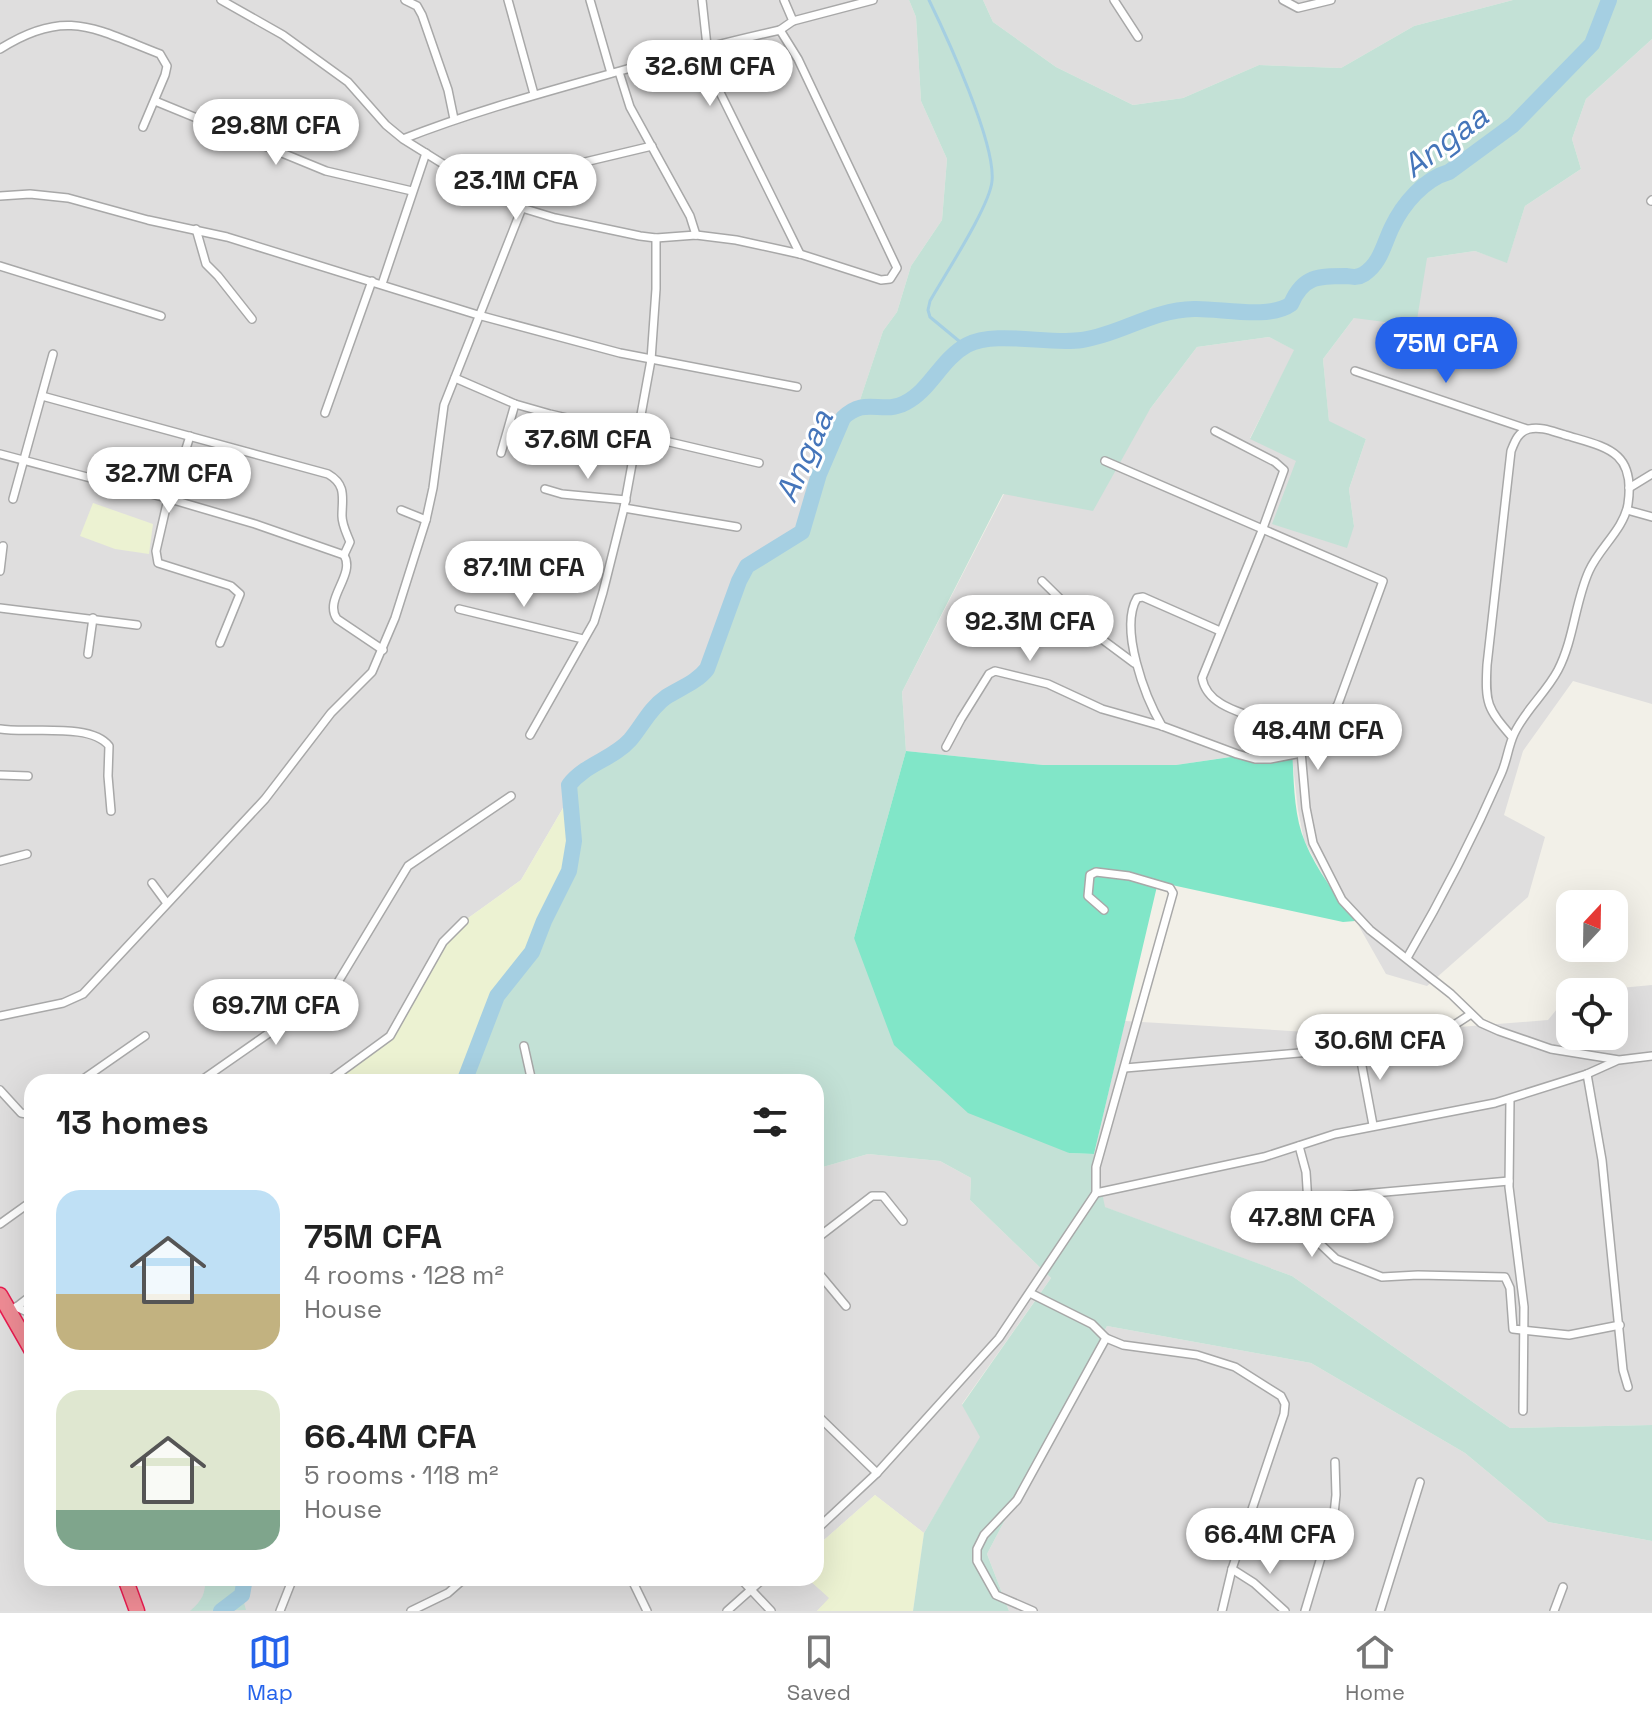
<!DOCTYPE html>
<html lang="en">
<head>
<meta charset="utf-8">
<style>
	:root { --surface:#fff; --page:#f6f6f6; --text:#222; --muted:#767676; --line:#e0e0e0; --accent:#2563eb }
	body { margin:0; font-family:"Space Grotesk",sans-serif; background:var(--page); color:var(--text); height:100vh; display:flex; flex-direction:column; font-size:30px; white-space:nowrap }
	* { box-sizing:border-box; margin:0 }
	p { font-size:26px; color:var(--muted) }
	.icon { flex:none; width:44px; height:44px; fill:none; stroke:currentColor; stroke-width:2; stroke-linecap:round; stroke-linejoin:round }
	.map { position:relative; flex:1; overflow:hidden }
	.sheet { position:absolute; left:24px; top:1074px; width:800px; height:512px; display:flex; flex-direction:column; background:var(--surface); border-radius:24px; box-shadow:0 8px 32px #0002 }
	.sheet>* { flex:none }
	.needle { width:52px; rotate:22deg }
	.buttons { position:absolute; left:1556px; top:890px; display:grid; gap:16px }
	.buttons a { display:grid; place-items:center; width:72px; height:72px; border-radius:16px; background:var(--surface); box-shadow:0 8px 32px #0002; font-size:40px }
	.price { position:absolute; translate:-50% -68px; padding:0 18px; border-radius:28px; background:#fff; color:#222; font-size:26px; line-height:52px; filter:drop-shadow(0 2px 4px #0008) }
	.price::after { content:''; position:absolute; left:50%; top:48px; width:24px; height:18px; margin-left:-12px; background:inherit; clip-path:polygon(0 0,100% 0,50% 100%) }
	.price.active { background:var(--accent); color:#fff }
	ul { padding:0; list-style:none }
	li { display:flex; align-items:center; gap:24px; height:200px; padding:0 32px }
	li span { display:grid; place-items:center; flex:none; width:224px; height:160px; border-radius:24px; color:#555 }
	li>.icon { margin-inline-start:auto }
	span .icon { width:96px; height:96px; fill:#fffc; stroke-width:1 }
	li b { font-size:34px }
	h2 { display:flex; justify-content:space-between; align-items:center; height:96px; padding:0 32px; font-size:34px }
	.tab-bar { display:flex; justify-content:space-around; align-items:center; height:112px; border-top:2px solid var(--line); background:var(--surface); font-size:22px; color:var(--muted) }
	.tab-bar a { display:grid; justify-items:center; gap:4px }
	.tab-bar .active { color:var(--accent) }
	.map>svg:first-child { display:block }
	.residential { fill:#dfdede }
	.farmland { fill:#ecf2d2 }
	.wetland { fill:#c3e1d6 }
	.pitch { fill:#81e6c8 }
	.lines { fill:none; stroke-linecap:round; stroke-linejoin:round }
	.stream { stroke:#a5cfe2; stroke-width:3 }
	.river { stroke:#a5cfe2; stroke-width:16 }
	.street-casing { stroke:#a8a8a8; stroke-width:10 }
	.highway-casing { stroke:#e81c50; stroke-width:17 }
	.street { stroke:#fff; stroke-width:7 }
	.highway { stroke:#ee8b94; stroke-width:14 }
	.labels { text-anchor:middle; dominant-baseline:central; stroke-width:6; stroke-linejoin:round; paint-order:stroke }
	.water-label { font-size:32px; font-style:italic; fill:#4575ba; stroke:#fff }
</style>
</head>
<body>
<div class="map">
<svg width="1652" height="1611" viewBox="0 0 1652 1611">
	<rect width="100%" height="100%" fill="#f2f0e8"/>
	<g class="residential">
		<polygon points="0,0 909,0 916,17 921,101 947,159 942,220 911,266 897,312 883,331 858,406 843,418 802,532 747,566 739,581 713,656 701,676 664,698 652,710 628,743 577,774 568,788 570,796 521,880 464,921 390,1036 327,1082 32,1082 32,1578 807,1578 830,1598 817,1611 0,1611"/>
		<polygon points="983,0 1513,0 1414,26 1341,68 1259,65 1183,98 1133,105 1056,67 993,22"/>
		<polygon points="1652,39 1652,704 1573,681 1523,751 1504,815 1545,837 1528,897 1427,986 1386,974 1356,921 1325,879 1304,840 1298,810 1291,748 1176,765 1043,765 906,751 902,692 1004,494 1150,409 1197,347 1269,337 1295,350 1250,438 1296,460 1354,526 1349,489 1366,439 1329,422 1323,359 1354,318 1427,258 1475,251 1507,262 1525,206 1581,169 1572,139 1586,99"/>
		<polygon points="1652,985 1652,1425 1510,1428 1292,1276 1104,1207 1094,1154 1125,1021 1357,1035 1548,1020 1570,993 1570,1036 1614,1036 1614,992 1578,992"/>
		<polygon points="868,1154 940,1161 971,1178 970,1200 1051,1278 962,1404 981,1437 924,1533 875,1495 816,1547 816,1169"/>
		<polygon points="1107,1326 1311,1363 1465,1453 1548,1522 1652,1541 1652,1611 1009,1611 987,1554"/>
	</g>
	<g class="farmland">
		<polygon points="93,503 153,524 149,554 115,549 80,536"/>
		<polygon points="570,796 574,841 569,871 544,921 532,952 497,996 464,1082 327,1082 390,1036 443,942 464,921 521,880"/>
		<polygon points="875,1495 924,1533 913,1611 817,1611 829,1598 807,1578 816,1578 816,1547"/>
	</g>
	<g class="wetland">
		<polygon points="909,0 983,0 993,22 1056,67 1133,105 1183,98 1259,65 1341,68 1414,26 1513,0 1652,0 1652,39 1586,99 1572,139 1581,169 1525,206 1507,263 1475,251 1427,258 1416,326 1354,318 1323,359 1329,421 1366,439 1349,489 1354,526 1347,548 1272,524 1296,461 1250,439 1294,350 1269,337 1197,347 1150,409 1093,511 1003,494 902,692 906,751 854,938 1069,1153 1094,1154 1105,1207 1292,1276 1510,1428 1652,1425 1652,1541 1548,1522 1465,1453 1311,1363 1107,1326 987,1554 1009,1611 913,1611 924,1533 980,1437 962,1405 1051,1278 970,1200 971,1178 940,1161 868,1154 816,1169 816,1082 464,1082 497,996 532,952 544,921 569,871 574,841 569,785 577,774 628,743 652,709 664,698 701,676 713,656 739,581 747,566 802,531 819,474 843,418 858,406 883,331 897,312 911,266 942,220 947,159 921,101 916,17"/>
		<path d="M205,1578H246L242,1595L246,1610L190,1611C202,1601 206,1593 205,1578Z"/>
	</g>
	<path class="pitch" d="M1292,748C1294,778 1293,814 1305,842C1317,871 1337,896 1355,921L1343,922L1158,882L1094,1154L1069,1153L968,1113L894,1045L854,938L906,751L1043,765H1176Z"/>
	<g class="lines">
		<path class="stream" d="M929,0C947,37 996,144 992,181C990,206 944,276 930,301L928,310L930,317L965,346"/>
		<g class="river">
			<path d="M464,1082L497,996L532,952L544,921L569,871L574,841L569,785C585,764 613,759 630,740C642,726 650,708 666,697C680,688 697,682 707,669L739,581L747,566L802,532L819,474L843,418C865,396 882,415 905,403C930,391 941,359 967,345C996,330 1048,345 1082,340C1122,334 1151,310 1194,309C1220,308 1269,320 1291,304C1303,276 1318,276 1346,276C1353,277 1358,278 1364,274C1381,263 1384,243 1392,227C1403,204 1424,179 1449,172L1513,125L1592,44L1609,0"/>
			<polyline points="221,1611 242,1595 245,1578"/>
		</g>
		<g class="street-casing">
			<g id="street">
				<path d="M221,0L283,35L348,82L386,125L403,139L480,187L522,208L555,218L640,236L656,238L696,235L736,240L800,254L881,280L890,279L897,268L798,59L780,30C726,42 673,56 620,71C546,92 474,111 403,139"/>
				<polyline points="405,0 417,6 422,15 448,90 454,119"/>
				<polyline points="508,0 534,94"/>
				<polyline points="590,0 611,73"/>
				<polyline points="702,0 707,46"/>
				<polyline points="1114,0 1138,37"/>
				<polyline points="1283,0 1298,8 1331,0"/>
				<polyline points="793,21 873,0"/>
				<polyline points="780,30 793,21 784,0"/>
				<polyline points="698,48 800,254"/>
				<path d="M0,49C66,7 95,29 160,54L167,66L165,75L143,127"/>
				<polyline points="619,72 630,107 690,216 696,235"/>
				<polyline points="155,101 326,171 412,191"/>
				<polyline points="480,187 652,146"/>
				<polyline points="0,196 30,194 68,198 148,220 227,237 478,315 620,353 797,387"/>
				<polyline points="1651,201 1652,200"/>
				<polyline points="196,229 206,264 218,276 252,319"/>
				<polyline points="0,266 161,316"/>
				<polyline points="382,284 426,153"/>
				<polyline points="1355,371 1527,429"/>
				<polyline points="455,378 515,404 550,414 759,463"/>
				<path d="M42,396L328,474C347,485 342,498 342,516C342,525 347,534 350,542L344,555C356,575 323,599 337,619L383,650"/>
				<polyline points="325,413 372,281"/>
				<path d="M1215,431L1275,462L1284,470L1263,528L1202,678C1209,718 1276,714 1300,740L1306,808L1313,843L1342,900L1370,930L1451,994L1481,1023L1499,1031L1551,1049L1619,1060L1652,1056"/>
				<polyline points="501,453 515,404"/>
				<polyline points="0,454 170,499 255,524 344,555"/>
				<polyline points="1629,488 1652,474"/>
				<polyline points="545,489 562,494 626,500"/>
				<polyline points="13,499 53,354"/>
				<polyline points="168,499 156,551 158,563 231,586 240,594 220,643"/>
				<polyline points="170,499 190,436"/>
				<polyline points="624,508 737,527"/>
				<polyline points="401,510 426,520"/>
				<polyline points="1627,510 1652,517"/>
				<polyline points="0,571 3,546"/>
				<polyline points="1042,581 1099,637 1134,663"/>
				<polyline points="0,608 137,625"/>
				<polyline points="459,609 583,639"/>
				<polyline points="88,654 93,618"/>
				<path d="M1162,726C1145,697 1119,629 1137,598L1143,597L1220,631"/>
				<path d="M0,729C27,734 91,722 109,746L108,776L111,811"/>
				<polyline points="530,735 594,622 603,592 624,508 651,360 656,289 656,238"/>
				<polyline points="946,747 961,719 989,674 995,671 1048,684 1102,709 1162,726 1237,754 1255,759 1270,759 1301,753 1320,734 1338,704 1383,581 1105,461"/>
				<polyline points="0,775 28,776"/>
				<polyline points="0,861 27,854"/>
				<polyline points="152,883 166,902"/>
				<path d="M1407,958C1442,898 1473,838 1501,774C1507,761 1508,747 1514,734C1525,710 1546,693 1558,670C1574,639 1575,602 1589,571C1599,548 1624,529 1628,504C1636,450 1605,447 1565,435C1554,432 1541,426 1529,429C1518,432 1515,441 1511,451L1487,665C1485,704 1487,708 1512,737"/>
				<polyline points="0,1016 63,1003 83,994 265,799 331,713 372,672 395,618 426,520 433,488 444,405 522,208"/>
				<polyline points="1358,1045 1373,1125"/>
				<polyline points="524,1046 532,1082"/>
				<polyline points="1125,1068 1428,1042 1471,1014"/>
				<polyline points="1587,1074 1602,1160 1623,1370 1628,1387"/>
				<polyline points="79,1082 145,1036"/>
				<polyline points="199,1082 335,987 408,866 511,796"/>
				<polyline points="327,1082 390,1036 443,942 464,921"/>
				<polyline points="0,1090 21,1113 32,1115"/>
				<polyline points="1510,1099 1509,1187 1524,1307 1523,1411"/>
				<polyline points="1299,1146 1306,1172 1309,1219 1317,1241 1336,1259 1382,1277 1418,1275 1505,1277 1510,1288 1513,1329 1569,1335 1620,1325"/>
				<polyline points="1096,1193 1264,1157 1335,1134 1495,1103 1587,1074 1616,1061"/>
				<polyline points="1306,1199 1509,1181"/>
				<polyline points="0,1224 32,1201"/>
				<polyline points="816,1239 872,1196 883,1196 903,1221"/>
				<polyline points="816,1270 846,1306"/>
				<polyline points="1030,1293 1092,1324 1106,1338 1123,1345 1197,1355 1235,1367 1281,1396 1285,1404 1284,1414 1232,1569 1222,1611"/>
				<polyline points="16,1307 32,1314"/>
				<polyline points="10,1312 32,1295"/>
				<polyline points="816,1414 877,1473"/>
				<polyline points="816,1530 877,1473 999,1338 1096,1193 1096,1167 1173,893 1170,888 1129,876 1096,872 1090,875 1088,896 1104,910"/>
				<polyline points="1232,1569 1254,1583 1285,1611"/>
				<polyline points="631,1578 647,1611"/>
				<polyline points="740,1578 771,1611"/>
				<polyline points="280,1611 293,1578"/>
				<polyline points="411,1611 448,1593 465,1578"/>
				<polyline points="727,1611 764,1578"/>
				<polyline points="1033,1611 996,1595 977,1561 977,1549 984,1535 1017,1500 1106,1338"/>
				<polyline points="1305,1611 1334,1514 1336,1495 1335,1462"/>
				<polyline points="1380,1611 1420,1482"/>
				<polyline points="1554,1611 1563,1587"/>
			</g>
		</g>
		<g class="highway-casing">
			<g id="highway">
				<polyline points="0,1295 32,1351"/>
				<polyline points="125,1578 137,1611"/>
			</g>
		</g>
		<use href="#street" class="street"/>
		<use href="#highway" class="highway"/>
	</g>
	<g class="labels">
		<g class="water-label">
			<text transform="translate(1445 141) rotate(-37)">Angaa</text>
			<text transform="translate(804 456) rotate(-66)">Angaa</text>
		</g>
	</g>
</svg>
<div class="buttons">
<a><svg class="needle" viewBox="-14 -14 28 28"><path d="M0-13l5 13h-10z" fill="#e53935"/><path d="M0 13l5-13h-10z" fill="#767676"/></svg></a>
<a><svg class="icon" aria-label="locate" viewBox="0 0 24 24"><circle cx="12" cy="12" r="6"/><path d="M12 2v4M12 18v4M2 12h4M18 12h4"/></svg></a>
</div>
<b class="price" style="left:710px;top:108px">32.6M CFA</b>
<b class="price" style="left:276px;top:167px">29.8M CFA</b>
<b class="price" style="left:516px;top:222px">23.1M CFA</b>
<b class="price active" style="left:1446px;top:385px">75M CFA</b>
<b class="price" style="left:588px;top:481px">37.6M CFA</b>
<b class="price" style="left:169px;top:515px">32.7M CFA</b>
<b class="price" style="left:524px;top:609px">87.1M CFA</b>
<b class="price" style="left:1030px;top:663px">92.3M CFA</b>
<b class="price" style="left:1318px;top:772px">48.4M CFA</b>
<b class="price" style="left:276px;top:1047px">69.7M CFA</b>
<b class="price" style="left:1380px;top:1082px">30.6M CFA</b>
<b class="price" style="left:1312px;top:1259px">47.8M CFA</b>
<b class="price" style="left:1270px;top:1576px">66.4M CFA</b>
<section class="sheet">
<h2>13 homes<svg class="icon" aria-label="filters" viewBox="0 0 24 24"><path d="M4 7h16M4 17h16"/><circle cx="9" cy="7" r="2"/><circle cx="15" cy="17" r="2"/></svg></h2>
<ul>
<li><span style="background:linear-gradient(#bfe0f5 65%,#c2b280 0)"><svg class="icon" aria-label="home" viewBox="0 0 24 24"><path d="M3 11l9-7 9 7M6 9v11h12V9"/></svg></span><div><b>75M CFA</b><p>4 rooms · 128 m²</p><p>House</p></div></li>
<li><span style="background:linear-gradient(#dfe7d0 75%,#7fa58c 0)"><svg class="icon" aria-label="home" viewBox="0 0 24 24"><path d="M3 11l9-7 9 7M6 9v11h12V9"/></svg></span><div><b>66.4M CFA</b><p>5 rooms · 118 m²</p><p>House</p></div></li>
</ul>
</section>
</div>
<nav class="tab-bar">
<a class="active"><svg class="icon" aria-label="map" viewBox="0 0 24 24"><path d="M3 6l6-2 6 2 6-2v14l-6 2-6-2-6 2zM9 4v14M15 6v14"/></svg>Map</a>
<a><svg class="icon" aria-label="saved" viewBox="0 0 24 24"><path d="M7 4h10v16l-5-4-5 4z"/></svg>Saved</a>
<a><svg class="icon" aria-label="home" viewBox="0 0 24 24"><path d="M3 11l9-7 9 7M6 9v11h12V9"/></svg>Home</a>
</nav>
</body>
</html>
